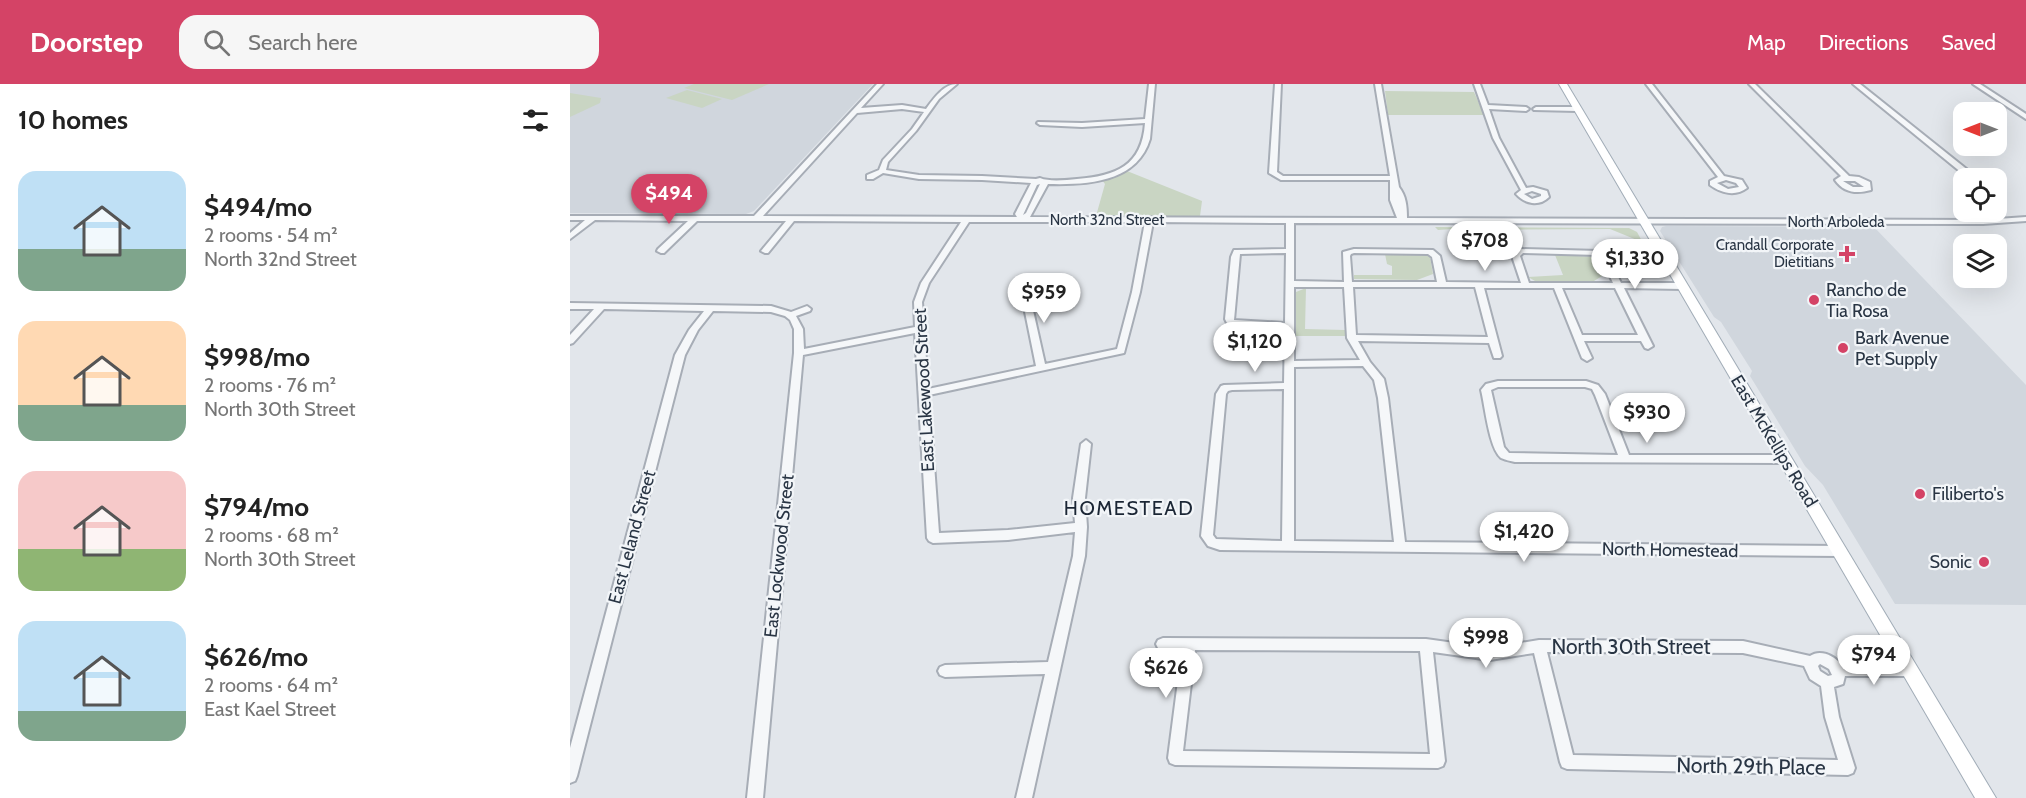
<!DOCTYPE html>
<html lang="en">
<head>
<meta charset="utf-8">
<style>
	:root { --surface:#fff; --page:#f6f6f6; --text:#222; --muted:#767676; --accent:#d44366 }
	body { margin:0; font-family:Cabin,sans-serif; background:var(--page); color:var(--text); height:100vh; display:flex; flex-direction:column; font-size:22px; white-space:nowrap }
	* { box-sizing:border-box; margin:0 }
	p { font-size:20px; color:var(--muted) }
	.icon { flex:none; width:33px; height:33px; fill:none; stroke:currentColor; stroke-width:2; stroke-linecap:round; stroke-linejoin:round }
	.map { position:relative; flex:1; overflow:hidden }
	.details { display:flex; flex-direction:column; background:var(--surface); width:570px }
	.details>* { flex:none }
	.needle { width:39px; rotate:270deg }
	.controls { position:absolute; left:1383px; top:18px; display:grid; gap:12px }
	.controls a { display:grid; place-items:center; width:54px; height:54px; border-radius:12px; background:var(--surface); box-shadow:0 6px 24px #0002; font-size:30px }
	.price { position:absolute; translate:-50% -51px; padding:0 14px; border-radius:21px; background:#fff; color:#222; font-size:20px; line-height:39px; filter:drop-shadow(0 2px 3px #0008) }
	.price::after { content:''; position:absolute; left:50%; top:36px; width:18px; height:14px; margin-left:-9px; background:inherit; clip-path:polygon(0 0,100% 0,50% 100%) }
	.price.current { background:var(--accent); color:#fff }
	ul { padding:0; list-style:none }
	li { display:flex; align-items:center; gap:18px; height:150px; padding:0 18px }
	li span { display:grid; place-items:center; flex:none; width:168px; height:120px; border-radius:18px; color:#555 }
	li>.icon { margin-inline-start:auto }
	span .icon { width:72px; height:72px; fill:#fffc; stroke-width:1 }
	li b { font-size:26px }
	h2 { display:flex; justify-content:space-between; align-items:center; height:72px; padding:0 18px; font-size:26px }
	header { display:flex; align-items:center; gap:36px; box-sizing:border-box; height:84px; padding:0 30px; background:var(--accent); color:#fff }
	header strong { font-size:28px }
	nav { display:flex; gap:33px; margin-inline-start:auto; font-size:21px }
	.search { width:420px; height:54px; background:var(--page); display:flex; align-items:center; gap:15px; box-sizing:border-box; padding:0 21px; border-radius:18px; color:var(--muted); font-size:22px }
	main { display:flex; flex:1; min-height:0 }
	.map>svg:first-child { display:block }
	.built { fill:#d0d6dd }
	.green { fill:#c9d5c3 }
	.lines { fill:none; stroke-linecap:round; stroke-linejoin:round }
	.minor-casing { stroke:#a7adb6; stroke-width:4 }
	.major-casing { stroke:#a1acb7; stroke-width:2 }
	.minor { fill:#f5f7f9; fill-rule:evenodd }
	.major { fill:#fff; fill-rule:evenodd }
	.poi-dot { fill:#d44366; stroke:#f2f5f8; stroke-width:2 }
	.labels { text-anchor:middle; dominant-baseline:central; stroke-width:4.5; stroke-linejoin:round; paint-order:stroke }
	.far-street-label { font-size:15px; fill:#293544; stroke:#f2f5f8 }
	.far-poi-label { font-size:15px; fill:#293544; stroke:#f2f5f8; text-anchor:end }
	.poi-label { font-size:18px; fill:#293544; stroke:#f2f5f8; text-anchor:start }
	.street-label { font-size:18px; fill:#293544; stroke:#f2f5f8 }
	.neighbourhood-label { font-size:20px; letter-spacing:1.5px; fill:#1b2635; stroke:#f2f5f8 }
	.near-street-label { font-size:21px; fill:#293544; stroke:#f2f5f8 }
</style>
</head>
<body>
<header>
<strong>Doorstep</strong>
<div class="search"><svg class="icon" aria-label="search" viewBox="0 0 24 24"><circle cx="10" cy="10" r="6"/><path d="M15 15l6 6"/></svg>Search here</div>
<nav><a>Map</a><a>Directions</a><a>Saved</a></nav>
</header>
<main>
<section class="details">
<h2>10 homes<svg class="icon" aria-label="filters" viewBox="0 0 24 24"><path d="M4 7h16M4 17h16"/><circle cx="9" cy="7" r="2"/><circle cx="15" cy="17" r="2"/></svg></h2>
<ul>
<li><span style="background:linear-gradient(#bfe0f5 65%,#7fa58c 0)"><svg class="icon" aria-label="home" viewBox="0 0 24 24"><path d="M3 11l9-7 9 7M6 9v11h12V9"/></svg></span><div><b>$494/mo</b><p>2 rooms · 54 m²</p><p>North 32nd Street</p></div></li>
<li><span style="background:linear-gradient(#ffd9b3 70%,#7fa58c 0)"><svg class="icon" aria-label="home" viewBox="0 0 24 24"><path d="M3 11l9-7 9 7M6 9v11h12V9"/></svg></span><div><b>$998/mo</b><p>2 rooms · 76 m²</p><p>North 30th Street</p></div></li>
<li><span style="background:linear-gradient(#f6c9c9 65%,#8fb573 0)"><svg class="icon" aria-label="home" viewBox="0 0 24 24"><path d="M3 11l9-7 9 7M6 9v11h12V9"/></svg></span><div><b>$794/mo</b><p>2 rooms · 68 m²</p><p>North 30th Street</p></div></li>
<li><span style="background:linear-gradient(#bfe0f5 75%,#7fa58c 0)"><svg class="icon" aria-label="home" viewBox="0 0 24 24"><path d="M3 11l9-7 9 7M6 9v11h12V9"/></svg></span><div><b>$626/mo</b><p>2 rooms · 64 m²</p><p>East Kael Street</p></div></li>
</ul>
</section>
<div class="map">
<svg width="1456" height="714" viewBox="0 0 1456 714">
	<rect width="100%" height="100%" fill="#e2e6eb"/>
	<g class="built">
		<polygon points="0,0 303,0 184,127 176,130 0,129"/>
		<polygon points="1096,142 1304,143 1456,301 1456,521 1325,520 1253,401 1235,382 1180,292 1182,287 1151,238 1144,233 1090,147 1092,143"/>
	</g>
	<g class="green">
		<polygon points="124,0 199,0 162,16 114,4"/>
		<polygon points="117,6 152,15 132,24 96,14"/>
		<polygon points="815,7 904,8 914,31 818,31"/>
		<polygon points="0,9 31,14 30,19 0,33"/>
		<polygon points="557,87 632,117 630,132 526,132 535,100 532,96"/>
		<polygon points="865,143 1059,144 1067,148 1091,192 1085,190 1067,156 1040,145 900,146 896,144 868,146"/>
		<polygon points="815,170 856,171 860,173 863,190 847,196 784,195 784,191 822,191 822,182 817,180"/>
		<polygon points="985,171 1028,173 1037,189 1024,197 965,197 958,193 993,191"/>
		<polygon points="736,204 735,245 775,246 776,252 726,252 726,208"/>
	</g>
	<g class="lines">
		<g class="minor-casing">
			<g id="minor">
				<path d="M307,0H313L291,24L332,21L356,25C364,14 374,0 387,0L369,15L346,47L318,78L316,86L349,91L412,92L466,95L470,94C480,98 496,96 507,95C546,92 572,82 575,39L512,43L470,41L467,39L468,38L512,39L575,35L579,0H585L580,55C567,99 516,101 478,100L460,133L827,134L820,116V96H711L699,89L705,0H711L707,88L713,92H820L805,0H811L829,103C836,112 837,122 837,134L1413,136L1456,133V137L1413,140L724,139V197L774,198L773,168L784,165L863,166L870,172L876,198L951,199L942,172L951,165L1030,167L1038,172L1051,199H1112L1116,202L1112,205L1054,204L1083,262L1078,265L1075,264L1071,257H1014L1022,274L1017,277L1012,274L984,204H914L932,272L930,274H924L919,259L788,257L800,278L814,295L818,314L835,458L1270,462L1274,464L1276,467L1274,470L1270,472L650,466L638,462L631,452L646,310L651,302L654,301L714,299L715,245L661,242L658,241L655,235L661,173L664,166H667L716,165V139L583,138L570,208L554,269L359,311L369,449L438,446L505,439L503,414L511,360L516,356L521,360L515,414L517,443L515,472L462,714H446L475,590L375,593L370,591L368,587L370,583L375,581L478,578L503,472L505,448L438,456L363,459L359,457L357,454L345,249L233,271L193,714H177L224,269V245L220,236L215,232L201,228L143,227L128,246L115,271L7,692L5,697L0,699V664L105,271L119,246L134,227L34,225L3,259L0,260V251L24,225H0V219L201,222L221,228L237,222L241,225L240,227L226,232L233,245L234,265L345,243L344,218L351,199L391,138L224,137L198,169H195L191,167L216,137H127L94,169H91L87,167L88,165L118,137L25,136L0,155V149L15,136H0V132H184ZM332,25L354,28L342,45L313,76L309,86L297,91V95H303L313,89L349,95L412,96L461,99L445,130L447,133L193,132L287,29ZM470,100L456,129L453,131L467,101ZM399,138H575L562,208L547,265L475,280L460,213L468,195L464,192L460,195L452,213L466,282L358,305L352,218L359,199ZM716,169L715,239L664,236L670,170ZM784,169L858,170L862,173L867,198H782L780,172L781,170ZM953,169L1028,171L1031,173L1043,199H959L950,172ZM724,203H774L777,254L790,276L724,277ZM783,203H905L918,253L786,251ZM992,204H1045L1068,251H1012ZM793,282L804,296L808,314L824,458L724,457V283ZM714,305L712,457L646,455L643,451L656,310L658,307L662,306Z"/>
				<path d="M904,0H910L918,21L956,23L959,25L956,27L919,25L929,54L956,104L963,103L977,107L979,113C969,123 955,120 946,110L951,106L923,54ZM962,107L971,110V112L962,115L954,110Z"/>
				<path d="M1076,0H1082L1154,92L1172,96L1177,104C1165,113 1151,109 1140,101V97L1148,93ZM1156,96L1166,99L1169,103L1158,105L1147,99Z"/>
				<path d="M1179,0H1185L1279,92L1289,93L1300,98L1301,106C1287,110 1274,109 1265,96L1271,92ZM1273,97H1285L1294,103H1283Z"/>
				<polygon points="1283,0 1290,0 1404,91 1404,94 1398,94"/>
				<polygon points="1403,0 1410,0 1456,30 1456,35"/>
				<polygon points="966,23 1007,23 1010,25 1007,27 964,26 963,25"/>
				<path d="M928,297H1016L1028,301L1035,310L1059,371H1215L1220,375L1215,379L945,378C941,377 935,376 931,374C919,364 915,322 911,306L916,300ZM928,303H1015L1022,305L1025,311L1048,371L939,369L934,363L921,306Z"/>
				<path d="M593,554L856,555L920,564L969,556L1173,557L1240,572C1250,565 1263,571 1271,580H1340L1345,582L1347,586L1345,590L1340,592H1275L1273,600L1264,603L1269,633L1285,684L1283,689L1278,691L997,685L992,683L990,678L964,569L920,576L863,568L875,677L873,682L868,684L605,681L600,679L598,674L612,566H593L588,564L586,560L588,556ZM625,566L850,567L860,670L613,667ZM977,568L1173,569L1234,582L1240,595L1251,602L1255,633L1268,676L1003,671ZM1250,580L1259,585L1262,591L1258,592L1250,587L1248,582Z"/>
			</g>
		</g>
		<g class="major-casing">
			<polygon id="major" points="989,0 997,0 1426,714 1405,714"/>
		</g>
		<use href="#minor" class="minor"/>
		<use href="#major" class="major"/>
	</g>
	<g class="poi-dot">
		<path d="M1274 161h6v6h6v6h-6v6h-6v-6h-6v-6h6z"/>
		<circle cx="1244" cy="216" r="6"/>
		<circle cx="1273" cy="264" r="6"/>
		<circle cx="1350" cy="410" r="6"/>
		<circle cx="1414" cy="478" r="6"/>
	</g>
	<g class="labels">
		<g class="far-street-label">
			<text x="537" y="136">North 32nd Street</text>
			<text x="1266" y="138">North Arboleda</text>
		</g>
		<g class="far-poi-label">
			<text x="1264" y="161">Crandall Corporate<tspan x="1264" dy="17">Dietitians</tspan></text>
		</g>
		<g class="poi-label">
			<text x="1256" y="206">Rancho de<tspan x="1256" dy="21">Tia Rosa</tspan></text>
			<text x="1285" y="254">Bark Avenue<tspan x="1285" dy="21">Pet Supply</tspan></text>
			<text x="1362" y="410">Filiberto's</text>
			<text x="1402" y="478" text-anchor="end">Sonic</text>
		</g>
		<g class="street-label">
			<text transform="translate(354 306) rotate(-93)">East Lakewood Street</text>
			<text transform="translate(1204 357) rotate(59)">East McKellips Road</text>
			<text transform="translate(62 453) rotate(-75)">East Leland Street</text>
			<text transform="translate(1100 466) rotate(1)">North Homestead</text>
			<text transform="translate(209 472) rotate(-84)">East Lockwood Street</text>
		</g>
		<g class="neighbourhood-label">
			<text x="559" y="424">HOMESTEAD</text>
		</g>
		<g class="near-street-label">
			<text x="1061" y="562">North 30th Street</text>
			<text transform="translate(1181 682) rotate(1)">North 29th Place</text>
		</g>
	</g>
</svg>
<div class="controls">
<a><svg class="needle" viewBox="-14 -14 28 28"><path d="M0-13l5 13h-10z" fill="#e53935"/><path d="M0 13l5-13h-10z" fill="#767676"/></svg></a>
<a><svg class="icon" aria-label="locate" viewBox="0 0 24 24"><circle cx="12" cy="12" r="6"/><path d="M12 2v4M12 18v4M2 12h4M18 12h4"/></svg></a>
<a><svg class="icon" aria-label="layers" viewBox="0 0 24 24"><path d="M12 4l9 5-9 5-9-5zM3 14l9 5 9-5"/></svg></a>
</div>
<b class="price current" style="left:99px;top:141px">$494</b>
<b class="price" style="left:915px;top:188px">$708</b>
<b class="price" style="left:1065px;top:206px">$1,330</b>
<b class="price" style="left:474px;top:240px">$959</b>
<b class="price" style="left:685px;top:289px">$1,120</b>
<b class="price" style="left:1077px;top:360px">$930</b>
<b class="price" style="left:954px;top:479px">$1,420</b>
<b class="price" style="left:916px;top:585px">$998</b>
<b class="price" style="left:1304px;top:602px">$794</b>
<b class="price" style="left:596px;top:615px">$626</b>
</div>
</main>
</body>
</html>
